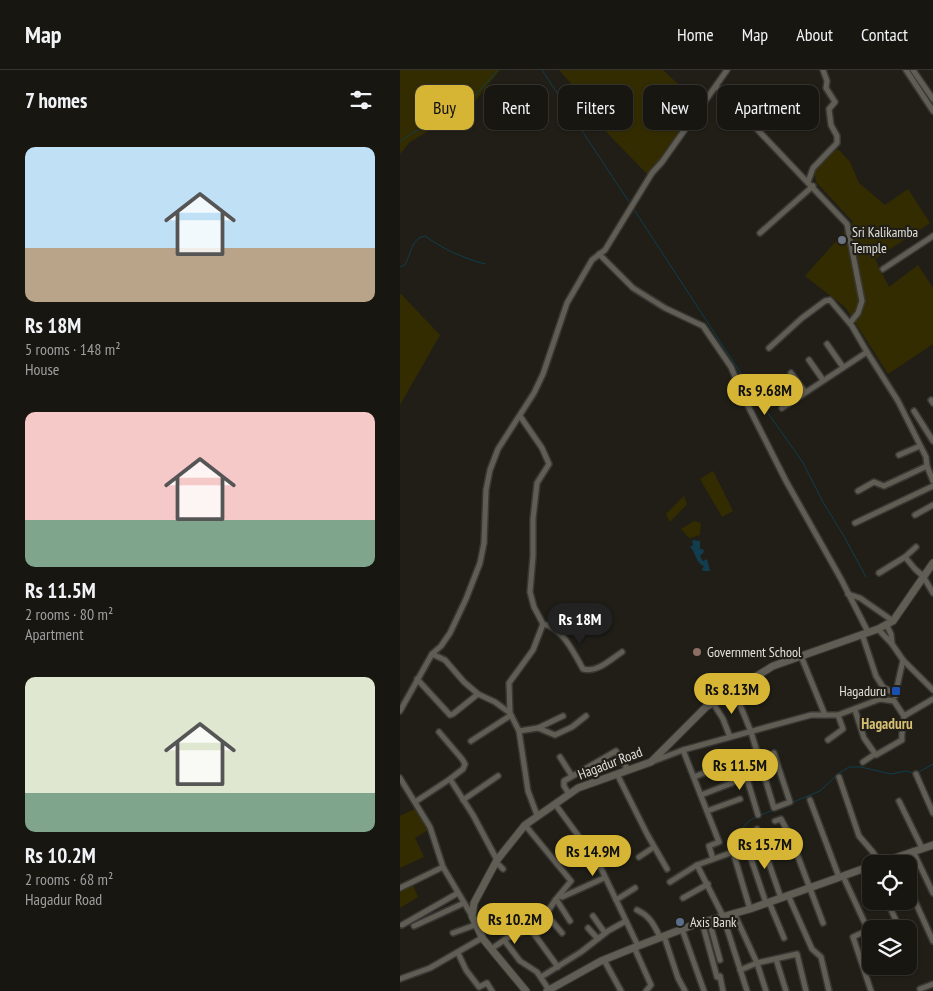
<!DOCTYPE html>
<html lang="en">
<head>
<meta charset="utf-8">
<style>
	:root { --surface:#181611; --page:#25231f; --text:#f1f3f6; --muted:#9f9f9f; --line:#363531; --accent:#d6b534 }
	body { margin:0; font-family:"PT Sans Narrow",sans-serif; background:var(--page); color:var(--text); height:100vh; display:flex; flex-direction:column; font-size:19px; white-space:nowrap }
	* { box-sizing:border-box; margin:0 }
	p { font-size:16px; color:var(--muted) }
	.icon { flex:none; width:28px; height:28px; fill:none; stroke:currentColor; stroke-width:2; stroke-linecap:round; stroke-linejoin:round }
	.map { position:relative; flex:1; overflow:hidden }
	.details { display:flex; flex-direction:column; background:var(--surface); width:400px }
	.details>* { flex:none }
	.hud { position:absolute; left:15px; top:15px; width:442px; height:45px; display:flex; gap:10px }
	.tools { position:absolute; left:462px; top:785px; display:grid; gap:10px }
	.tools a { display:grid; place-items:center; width:55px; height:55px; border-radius:10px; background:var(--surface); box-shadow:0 1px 4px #0004,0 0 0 1px var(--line); font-size:25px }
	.price { position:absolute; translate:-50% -42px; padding:0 11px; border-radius:18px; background:var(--accent); color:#111; font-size:16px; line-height:32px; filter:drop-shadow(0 1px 2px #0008) }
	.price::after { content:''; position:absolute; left:50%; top:30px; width:15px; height:11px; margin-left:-8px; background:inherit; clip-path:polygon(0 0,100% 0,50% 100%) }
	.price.current { background:#222; color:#fff }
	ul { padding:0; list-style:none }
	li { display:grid; align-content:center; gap:10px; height:265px; padding:0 25px }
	li span { display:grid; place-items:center; height:155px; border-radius:10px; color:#555 }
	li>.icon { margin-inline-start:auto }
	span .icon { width:90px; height:90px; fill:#fffc; stroke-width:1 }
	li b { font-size:21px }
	h2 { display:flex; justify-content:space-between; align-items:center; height:60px; padding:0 25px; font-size:21px }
	.pill { padding:0 18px; border-radius:10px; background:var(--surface); box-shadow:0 1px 4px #0004,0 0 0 1px var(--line); font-size:18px; line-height:45px }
	.pill.current { background:var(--accent); color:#111 }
	header { display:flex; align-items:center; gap:30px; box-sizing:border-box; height:70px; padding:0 25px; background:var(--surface); border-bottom:1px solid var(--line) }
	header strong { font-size:24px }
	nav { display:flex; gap:28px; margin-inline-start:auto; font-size:18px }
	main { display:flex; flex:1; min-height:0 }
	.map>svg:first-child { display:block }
	.green { fill:#342c01 }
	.water { fill:#113d4e }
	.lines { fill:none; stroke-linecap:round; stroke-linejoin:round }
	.stream { stroke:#113d4e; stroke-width:1 }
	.street-casing { stroke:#383733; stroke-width:8 }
	.secondary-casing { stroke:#383733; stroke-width:9 }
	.street { stroke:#5f5d54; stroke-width:5 }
	.secondary { stroke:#5f5d54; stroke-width:7 }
	.worship-dot { fill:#6b7280; stroke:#201e17; stroke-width:2 }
	.education-dot { fill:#8d6e63; stroke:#201e17; stroke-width:2 }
	.transit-dot { fill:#1a4fb4; stroke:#201e17; stroke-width:2 }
	.service-dot { fill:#5c6f8a; stroke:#201e17; stroke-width:2 }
	.labels { text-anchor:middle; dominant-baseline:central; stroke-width:4.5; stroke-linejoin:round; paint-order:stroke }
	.poi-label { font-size:14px; fill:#e0dfda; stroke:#201e17; text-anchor:start }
	.street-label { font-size:14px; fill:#e0dfda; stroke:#201e17 }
	.neighbourhood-label { font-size:15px; font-weight:bold; fill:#d6bf73; stroke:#201e17 }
</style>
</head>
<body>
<header>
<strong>Map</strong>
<nav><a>Home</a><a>Map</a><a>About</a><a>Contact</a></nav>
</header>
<main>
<section class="details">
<h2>7 homes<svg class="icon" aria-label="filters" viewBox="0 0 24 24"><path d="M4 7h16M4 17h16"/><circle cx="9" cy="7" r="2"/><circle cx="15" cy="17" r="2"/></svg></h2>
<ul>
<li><span style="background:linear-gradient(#bfe0f5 65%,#b9a48a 0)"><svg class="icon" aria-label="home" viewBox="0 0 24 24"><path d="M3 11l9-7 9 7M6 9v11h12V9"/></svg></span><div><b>Rs 18M</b><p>5 rooms · 148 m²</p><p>House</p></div></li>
<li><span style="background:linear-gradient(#f6c9c9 70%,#7fa58c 0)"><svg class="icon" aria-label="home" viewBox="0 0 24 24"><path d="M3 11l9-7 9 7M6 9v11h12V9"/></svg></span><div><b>Rs 11.5M</b><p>2 rooms · 80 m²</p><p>Apartment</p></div></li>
<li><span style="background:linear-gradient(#dfe7d0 75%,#7fa58c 0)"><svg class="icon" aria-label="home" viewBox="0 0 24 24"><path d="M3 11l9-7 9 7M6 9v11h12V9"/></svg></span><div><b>Rs 10.2M</b><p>2 rooms · 68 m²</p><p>Hagadur Road</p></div></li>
</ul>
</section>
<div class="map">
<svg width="533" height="921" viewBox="0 0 533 921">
	<rect width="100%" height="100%" fill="#201e17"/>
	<g class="green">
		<polygon points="0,0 100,0 71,36 10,72 0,84"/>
		<polygon points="159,0 263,0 299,34 248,105 186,41 190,35"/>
		<polygon points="434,80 439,80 450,92 459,113 485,135 508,119 530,153 475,189 489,217 518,195 533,218 533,274 488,304 446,238 405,206 453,152 416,112 414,101"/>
		<polygon points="0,223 40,265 0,335"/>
		<polygon points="313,401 333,441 322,447 300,409"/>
		<polygon points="284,426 287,434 270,452 266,444"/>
		<polygon points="294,451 301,453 300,465 289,468 281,459"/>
		<polygon points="15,739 28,760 15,768 24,787 0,798 0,746"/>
		<polygon points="6,811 8,815 12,813 18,827 0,838 0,814"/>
	</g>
	<path class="water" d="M292,470L300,471V479H303L304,482L300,486L303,491L307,489L310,501H303L302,499L304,496C296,494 296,482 290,477L293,475Z"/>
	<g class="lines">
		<g class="stream">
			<polyline points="142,0 231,135"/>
			<polyline points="0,72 12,63 62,40 98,0"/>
			<polyline points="233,138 355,325 402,391 423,432 445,468 466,507"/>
			<path d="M0,197L5,195C11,184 11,168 25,166C43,179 63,188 85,194"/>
			<polyline points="519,702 533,694"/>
			<polyline points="391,733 420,721 439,703 449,697 461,697 491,704 506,701 513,703"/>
			<polyline points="361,745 373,740"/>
			<path d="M344,774C339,760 344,752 357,747"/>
		</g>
		<g class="street-casing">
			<g id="street">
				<polyline points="506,0 533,41"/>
				<polyline points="513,0 533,29"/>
				<polyline points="316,16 447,154 462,231 458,243 450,253"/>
				<polyline points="408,112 413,98 437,73 437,66 431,55 429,39 435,32 426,18 427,11 423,0"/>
				<polyline points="360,163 413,116"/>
				<polyline points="199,184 233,218 265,238 303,256 331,297 345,330 386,411 441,509 468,562"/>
				<polyline points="483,199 533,166"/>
				<polyline points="427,274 443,297"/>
				<polyline points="369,278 402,248 425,231 430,230 452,256 467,282"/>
				<polyline points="409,290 423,310"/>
				<polyline points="391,303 405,322"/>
				<polyline points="531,330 533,333"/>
				<polyline points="382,338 467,282 498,331 526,387 527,396"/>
				<polyline points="514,341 533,371"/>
				<polyline points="499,385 520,376"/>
				<polyline points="458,421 474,412 484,416 527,396 533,411"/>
				<polyline points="515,445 533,435"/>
				<polyline points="455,453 533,416"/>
				<polyline points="505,487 516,477"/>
				<polyline points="479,503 505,487 515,499 523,506 533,523"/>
				<polyline points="448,524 460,528 493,551"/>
				<path d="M143,554C162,557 174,583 183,599C197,603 210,590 222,582"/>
				<polyline points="486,554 491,564 492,574"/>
				<polyline points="478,559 492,574 503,590 533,620"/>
				<polyline points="462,564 476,606 483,617 495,624"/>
				<polyline points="32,584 45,590 64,612 78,624 95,632 110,643 119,661 128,721 137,745"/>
				<polyline points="401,586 425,645"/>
				<polyline points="17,609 50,645 53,644 78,624"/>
				<polyline points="334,620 351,662 374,738 390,732 378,696 363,701"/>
				<polyline points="476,621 480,629"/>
				<polyline points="495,626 503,590"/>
				<polyline points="313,633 323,649 330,667"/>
				<path d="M455,640L464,668L476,685L502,670C501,662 504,655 504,646"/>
				<polyline points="0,641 32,584 41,576 50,563 66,529 80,493 84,473 86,420 90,400 98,379 134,323 143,304 167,233 192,190 205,180 252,103 262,92 327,0"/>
				<polyline points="110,643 109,613 133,580 143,554 134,537 130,522 133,486 133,449 137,413 149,394 142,378 120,346"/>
				<polyline points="138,658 163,646"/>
				<polyline points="119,661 138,658 155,665 172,657 186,646"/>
				<polyline points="39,662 62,689 65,694 63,699 50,709"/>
				<polyline points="428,670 443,659 438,645"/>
				<polyline points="71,671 111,645"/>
				<polyline points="283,680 319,772 309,776 313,789"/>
				<polyline points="374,683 378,696"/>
				<polyline points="358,686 342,692 358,745"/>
				<polyline points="160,687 172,706"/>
				<polyline points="254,691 283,680 411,645 438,645 480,629 494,631 504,646 533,629"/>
				<polyline points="463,692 475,684"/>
				<polyline points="217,704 247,764 267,799"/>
				<polyline points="516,704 533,743"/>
				<polyline points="294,707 321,696"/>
				<polyline points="439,707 459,766 472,781 480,793"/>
				<polyline points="0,708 30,757 43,797 72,846"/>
				<polyline points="169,724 164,716 164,711 216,681 228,700"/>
				<polyline points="301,725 332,713"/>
				<polyline points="63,730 98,706"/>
				<polyline points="410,730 439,807"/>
				<polyline points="499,731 522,778"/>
				<polyline points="15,732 50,709 73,745 97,790"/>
				<polyline points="155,734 199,794 238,876"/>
				<polyline points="307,741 340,729"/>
				<polyline points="375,751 381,749 391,768 423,853"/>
				<polyline points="357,759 381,828"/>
				<polyline points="346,774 366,833"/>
				<polyline points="513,781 533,823"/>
				<polyline points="239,787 254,777"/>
				<polyline points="96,792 103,799"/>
				<polyline points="157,794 185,774"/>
				<polyline points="199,794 217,787"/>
				<polyline points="443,806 468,860 453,867 471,921"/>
				<polyline points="270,812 297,795"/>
				<polyline points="0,818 43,797"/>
				<polyline points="509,818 533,871"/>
				<polyline points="388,825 412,879 421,887 429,921"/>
				<polyline points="159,826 162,827 204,808"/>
				<polyline points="283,828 308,814"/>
				<polyline points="156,829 170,851"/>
				<polyline points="216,830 235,818"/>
				<polyline points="487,831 500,859"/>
				<polyline points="369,832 384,868"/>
				<path d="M237,840C250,846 254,855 260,867"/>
				<polyline points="334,843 357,893 366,921"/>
				<polyline points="146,844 162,863"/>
				<polyline points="193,846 205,863"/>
				<polyline points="309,850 320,890"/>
				<polyline points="302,852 317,907 320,906 323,921"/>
				<polyline points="2,855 58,823"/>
				<polyline points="14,856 64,833"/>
				<polyline points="129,857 158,897"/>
				<polyline points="188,858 198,869"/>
				<polyline points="282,859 304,921"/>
				<polyline points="53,863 75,855"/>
				<polyline points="264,866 278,908 285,921"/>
				<polyline points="104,870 120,891 137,902 149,920"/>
				<polyline points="234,877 251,915 246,921"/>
				<polyline points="91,879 112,865 120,863 142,850 156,829 171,811 125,755"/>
				<polyline points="58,883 66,900 79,917 87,913 92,921"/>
				<polyline points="376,889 386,921"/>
				<polyline points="204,890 221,921"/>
				<polyline points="340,900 357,893 397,884 406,921"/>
				<polyline points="141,907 181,882 208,861 226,851"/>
				<polyline points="0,909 30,898 82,868"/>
				<polyline points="520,919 533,914"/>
				<polyline points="347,921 323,846 297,795 333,782 350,839"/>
			</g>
		</g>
		<g class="secondary-casing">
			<g id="secondary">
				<polyline points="477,794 533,775"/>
				<polyline points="126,921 83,869 72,846 74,833 97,790 125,755 178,718 251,692 306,637 373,596 478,559 493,551 533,493"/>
				<polyline points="147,921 201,891 238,876 293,855 350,839 471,796"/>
			</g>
		</g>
		<use href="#street" class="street"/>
		<use href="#secondary" class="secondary"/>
	</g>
	<circle class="worship-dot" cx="442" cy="170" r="5"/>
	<circle class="education-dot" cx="297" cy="582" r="5"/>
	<rect class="transit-dot" x="491" y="616" width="10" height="10" rx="2.5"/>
	<circle class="service-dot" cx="280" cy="852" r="5"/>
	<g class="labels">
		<g class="poi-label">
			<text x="452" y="162">Sri Kalikamba<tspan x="452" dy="16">Temple</tspan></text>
			<text x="307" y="582">Government School</text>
			<text x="486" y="621" text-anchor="end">Hagaduru</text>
			<text x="290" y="852">Axis Bank</text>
		</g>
		<g class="street-label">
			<text transform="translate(210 693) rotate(-21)">Hagadur Road</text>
		</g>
		<g class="neighbourhood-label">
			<text x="487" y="653">Hagaduru</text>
		</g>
	</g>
</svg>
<div class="tools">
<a><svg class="icon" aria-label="locate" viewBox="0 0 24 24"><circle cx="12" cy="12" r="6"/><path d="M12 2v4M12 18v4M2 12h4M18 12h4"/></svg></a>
<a><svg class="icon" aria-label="layers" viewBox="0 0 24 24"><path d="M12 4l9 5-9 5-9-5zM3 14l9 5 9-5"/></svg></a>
</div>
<b class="price" style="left:365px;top:346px">Rs 9.68M</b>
<b class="price current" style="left:180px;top:575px">Rs 18M</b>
<b class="price" style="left:332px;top:645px">Rs 8.13M</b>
<b class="price" style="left:340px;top:721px">Rs 11.5M</b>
<b class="price" style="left:365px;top:800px">Rs 15.7M</b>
<b class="price" style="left:193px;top:807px">Rs 14.9M</b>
<b class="price" style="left:115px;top:875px">Rs 10.2M</b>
<div class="hud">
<a class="pill current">Buy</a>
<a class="pill">Rent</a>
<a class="pill">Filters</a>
<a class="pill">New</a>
<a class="pill">Apartment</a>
</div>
</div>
</main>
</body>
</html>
